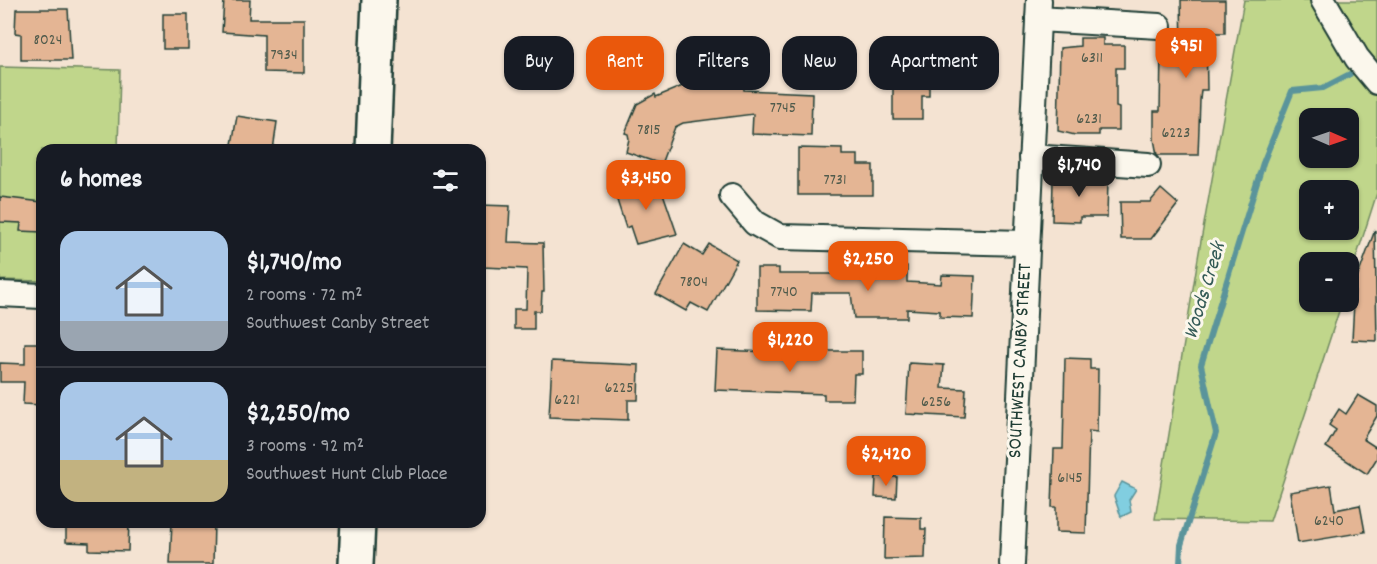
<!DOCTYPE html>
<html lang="en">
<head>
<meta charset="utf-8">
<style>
	:root { --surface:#171b24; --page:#20242c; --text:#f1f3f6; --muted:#9ea1a6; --line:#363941; --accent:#ea580c }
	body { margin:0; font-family:Dekko,sans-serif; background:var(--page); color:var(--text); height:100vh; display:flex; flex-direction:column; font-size:22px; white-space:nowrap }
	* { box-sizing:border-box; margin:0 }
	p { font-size:20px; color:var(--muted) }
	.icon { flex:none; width:33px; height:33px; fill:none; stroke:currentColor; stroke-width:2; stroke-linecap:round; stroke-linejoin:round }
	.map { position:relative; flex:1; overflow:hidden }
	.panel { position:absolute; left:36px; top:144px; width:450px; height:384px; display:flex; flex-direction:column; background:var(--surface); border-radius:18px; box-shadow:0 2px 4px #0004 }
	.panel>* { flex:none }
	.guide { position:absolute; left:504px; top:36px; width:570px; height:54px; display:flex; gap:12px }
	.needle { width:39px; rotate:92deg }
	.fabs { position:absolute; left:1299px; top:108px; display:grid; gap:12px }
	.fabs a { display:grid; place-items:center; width:60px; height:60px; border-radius:12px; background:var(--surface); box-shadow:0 2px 4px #0004; font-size:30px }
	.price { position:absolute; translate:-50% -51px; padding:0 14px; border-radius:12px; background:var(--accent); color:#fff; font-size:20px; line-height:39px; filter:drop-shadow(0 2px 3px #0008) }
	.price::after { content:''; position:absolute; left:50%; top:36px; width:18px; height:14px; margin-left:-9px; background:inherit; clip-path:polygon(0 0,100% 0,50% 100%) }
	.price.selected { background:#222; color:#fff }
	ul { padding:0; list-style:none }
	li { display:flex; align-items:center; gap:18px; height:150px; padding:0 24px }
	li+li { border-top:2px solid var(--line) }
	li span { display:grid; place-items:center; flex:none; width:168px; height:120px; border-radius:18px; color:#555 }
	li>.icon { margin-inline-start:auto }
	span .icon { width:72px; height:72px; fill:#fffc; stroke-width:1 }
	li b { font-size:26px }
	h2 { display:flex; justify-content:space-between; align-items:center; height:72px; padding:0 24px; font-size:26px }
	.tag { padding:0 21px; border-radius:18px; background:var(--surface); box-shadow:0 2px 4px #0004; font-size:21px; line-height:54px }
	.tag.selected { background:var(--accent); color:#fff }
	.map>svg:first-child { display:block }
	.green { fill:#c0d68b; stroke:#708a60; stroke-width:1.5; fill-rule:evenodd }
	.water { fill:#81cee0; stroke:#5a949b; stroke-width:1.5 }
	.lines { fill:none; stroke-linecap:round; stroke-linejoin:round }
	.stream { stroke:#5a949b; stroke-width:6 }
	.building { fill:#e4b594; stroke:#1f3d34; stroke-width:1.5 }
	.minor-casing { stroke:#1f3d34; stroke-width:28 }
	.secondary-casing { stroke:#1f3d34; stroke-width:38 }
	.minor { stroke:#fbf7ec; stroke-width:24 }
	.secondary { stroke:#fbf7ec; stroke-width:33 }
	.labels { text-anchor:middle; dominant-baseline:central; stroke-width:6; stroke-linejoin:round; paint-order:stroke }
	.number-label { font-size:16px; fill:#505b4c }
	.street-label { font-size:20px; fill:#1f3d34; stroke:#fbf7ec }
	.water-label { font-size:21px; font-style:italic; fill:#335a56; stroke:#fbf7ec }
</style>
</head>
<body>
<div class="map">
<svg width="1377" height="564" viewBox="0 0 1377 564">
	<rect width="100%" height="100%" fill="#f4e3d2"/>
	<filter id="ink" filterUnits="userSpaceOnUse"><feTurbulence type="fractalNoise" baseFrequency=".0167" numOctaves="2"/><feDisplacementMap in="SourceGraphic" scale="12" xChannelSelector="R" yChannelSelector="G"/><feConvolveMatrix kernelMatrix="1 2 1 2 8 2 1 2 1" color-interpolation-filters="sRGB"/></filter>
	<g filter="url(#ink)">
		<g class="green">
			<path d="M1244,0H1377V193L1349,280L1348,262H1310V302H1342L1270,521L1155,519L1199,252ZM1310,118H1348V158H1310ZM1310,190H1348V230H1310Z"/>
			<polygon points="0,67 120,70 118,150 42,150 42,281 0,280"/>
		</g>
		<polygon class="water" points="1122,482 1136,489 1129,500 1131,512 1121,517 1114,496"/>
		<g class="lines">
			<polyline class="stream" points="1180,564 1181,545 1216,433 1201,365 1263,163 1292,91 1323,88 1350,74"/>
		</g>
		<g class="building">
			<polygon points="224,0 250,0 249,19 304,19 304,73 264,72 264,35 222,32"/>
			<polygon points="1181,0 1225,0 1225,33 1206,33 1207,90 1201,90 1200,100 1198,155 1157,155 1154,139 1154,111 1160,111 1161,52 1174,52 1175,47 1182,47"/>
			<polygon points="16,9 68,9 71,60 21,60 21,34 15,33"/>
			<rect x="163" y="14" width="25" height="35"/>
			<polygon points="1080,38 1103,38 1103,45 1124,45 1124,68 1116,68 1116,107 1119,108 1119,130 1099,130 1099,135 1075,135 1058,131 1060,48 1080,46"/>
			<polygon points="895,41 924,42 924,54 929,54 929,96 922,96 922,119 893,119 893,77 884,77 884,54 894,55"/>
			<polygon points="723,69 724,73 742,72 744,90 812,93 811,136 752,134 753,114 683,123 675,127 661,164 626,152 629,139 628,134 625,133 637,104 655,94 656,97 685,85 684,72"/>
			<polygon points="237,116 277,122 273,150 231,150"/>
			<polygon points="798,148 842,149 842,155 858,155 858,165 873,165 873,195 798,195"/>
			<polygon points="1069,174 1088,175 1088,179 1108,179 1107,217 1080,217 1080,222 1052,221 1053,181 1064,181 1063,177 1069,178"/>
			<polygon points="657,176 677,234 636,244 630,226 626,228 614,191"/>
			<polygon points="1161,189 1178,204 1151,239 1121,239 1120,202 1150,202"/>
			<polygon points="0,197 42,202 42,232 20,231 21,223 0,222"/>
			<polygon points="480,205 510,206 508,242 543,243 544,292 542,292 541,311 534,311 534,329 514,329 514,309 526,309 527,269 482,267 484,231 480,231"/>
			<polygon points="1375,230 1377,341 1352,340 1355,284"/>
			<polygon points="684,244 702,255 709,244 737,260 708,312 691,303 686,311 656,294"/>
			<polygon points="840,265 907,266 907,282 941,284 942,275 975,276 973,318 940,317 940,311 907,309 907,318 854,318 851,293 812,293 811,311 757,310 757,268 779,268 779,274 840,274"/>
			<polygon points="25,343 42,343 42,405 23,404 24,382 0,382 0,363 25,364"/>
			<polygon points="717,350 824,354 824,351 862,351 862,374 854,374 853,400 824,400 824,394 715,390"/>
			<polygon points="1065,358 1090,359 1090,369 1098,369 1097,432 1089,431 1086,533 1056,532 1056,507 1052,507 1054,449 1063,449"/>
			<polygon points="552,361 639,365 638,400 628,400 628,420 549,417"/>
			<polygon points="909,363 944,365 942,388 966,389 964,417 906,414"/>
			<polygon points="1358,395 1377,406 1377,416 1363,439 1377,448 1377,458 1367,474 1326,447 1336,430 1329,425 1339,409 1346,414"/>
			<polygon points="876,476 897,477 896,498 875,497"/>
			<polygon points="1331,485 1335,510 1360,505 1365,532 1298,543 1290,492"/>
			<polygon points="885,517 921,518 921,529 926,529 925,558 884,559"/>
			<polygon points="66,522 129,522 128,551 89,550 89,543 66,542"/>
			<polygon points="172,522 214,522 213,564 170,564"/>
		</g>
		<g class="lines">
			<g class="minor-casing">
				<g id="minor">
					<polyline points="1323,0 1357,58 1377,82"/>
					<polyline points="1038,19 1159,26"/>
					<polyline points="1031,157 1148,165"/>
					<polyline points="732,196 755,223 780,237 1027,243"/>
					<polyline points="0,294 42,296"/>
					<polyline points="1012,564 1039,0"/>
				</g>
			</g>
			<g class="secondary-casing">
				<g id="secondary">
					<polyline points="373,150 379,0"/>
					<polyline points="356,564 358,522"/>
				</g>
			</g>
			<use href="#minor" class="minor"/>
			<use href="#secondary" class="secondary"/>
		</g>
	</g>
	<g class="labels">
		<g class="number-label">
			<text x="48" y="40">8024</text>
			<text x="284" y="55">7934</text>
			<text x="1092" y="58">6311</text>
			<text x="783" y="108">7745</text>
			<text x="1089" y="119">6231</text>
			<text x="649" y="130">7815</text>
			<text x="1176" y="133">6223</text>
			<text x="835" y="180">7731</text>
			<text x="694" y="282">7804</text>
			<text x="784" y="292">7740</text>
			<text x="619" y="388">6225</text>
			<text x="567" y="400">6221</text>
			<text x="936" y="402">6256</text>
			<text x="1070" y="478">6145</text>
			<text x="1329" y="521">6240</text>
		</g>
		<g class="street-label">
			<text transform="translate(1021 361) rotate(-87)">SOUTHWEST CANBY STREET</text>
		</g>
		<g class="water-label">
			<text transform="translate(1206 291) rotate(-73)">Woods Creek</text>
		</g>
	</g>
</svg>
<div class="fabs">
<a><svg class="needle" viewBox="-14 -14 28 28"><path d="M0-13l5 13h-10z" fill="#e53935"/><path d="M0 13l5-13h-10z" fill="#9ea1a6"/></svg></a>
<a>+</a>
<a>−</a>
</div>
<b class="price" style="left:1186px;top:79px">$951</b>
<b class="price selected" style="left:1079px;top:198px">$1,740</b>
<b class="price" style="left:646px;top:211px">$3,450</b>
<b class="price" style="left:868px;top:292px">$2,250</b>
<b class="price" style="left:790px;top:373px">$1,220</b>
<b class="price" style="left:886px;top:487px">$2,420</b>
<div class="guide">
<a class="tag">Buy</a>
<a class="tag selected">Rent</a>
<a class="tag">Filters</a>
<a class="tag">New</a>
<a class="tag">Apartment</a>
</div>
<section class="panel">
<h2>6 homes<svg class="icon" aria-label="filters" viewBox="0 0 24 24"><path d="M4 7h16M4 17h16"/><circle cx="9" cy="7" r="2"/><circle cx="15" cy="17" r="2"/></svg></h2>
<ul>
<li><span style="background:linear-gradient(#a9c7e8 75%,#9aa5b1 0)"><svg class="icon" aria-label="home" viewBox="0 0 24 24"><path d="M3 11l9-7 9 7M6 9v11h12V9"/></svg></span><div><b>$1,740/mo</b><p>2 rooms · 72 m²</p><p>Southwest Canby Street</p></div></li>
<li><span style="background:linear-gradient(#a9c7e8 65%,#c2b280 0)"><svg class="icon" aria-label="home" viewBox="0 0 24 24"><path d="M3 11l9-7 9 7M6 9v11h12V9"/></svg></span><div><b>$2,250/mo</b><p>3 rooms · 92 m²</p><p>Southwest Hunt Club Place</p></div></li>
</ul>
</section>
</div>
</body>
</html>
